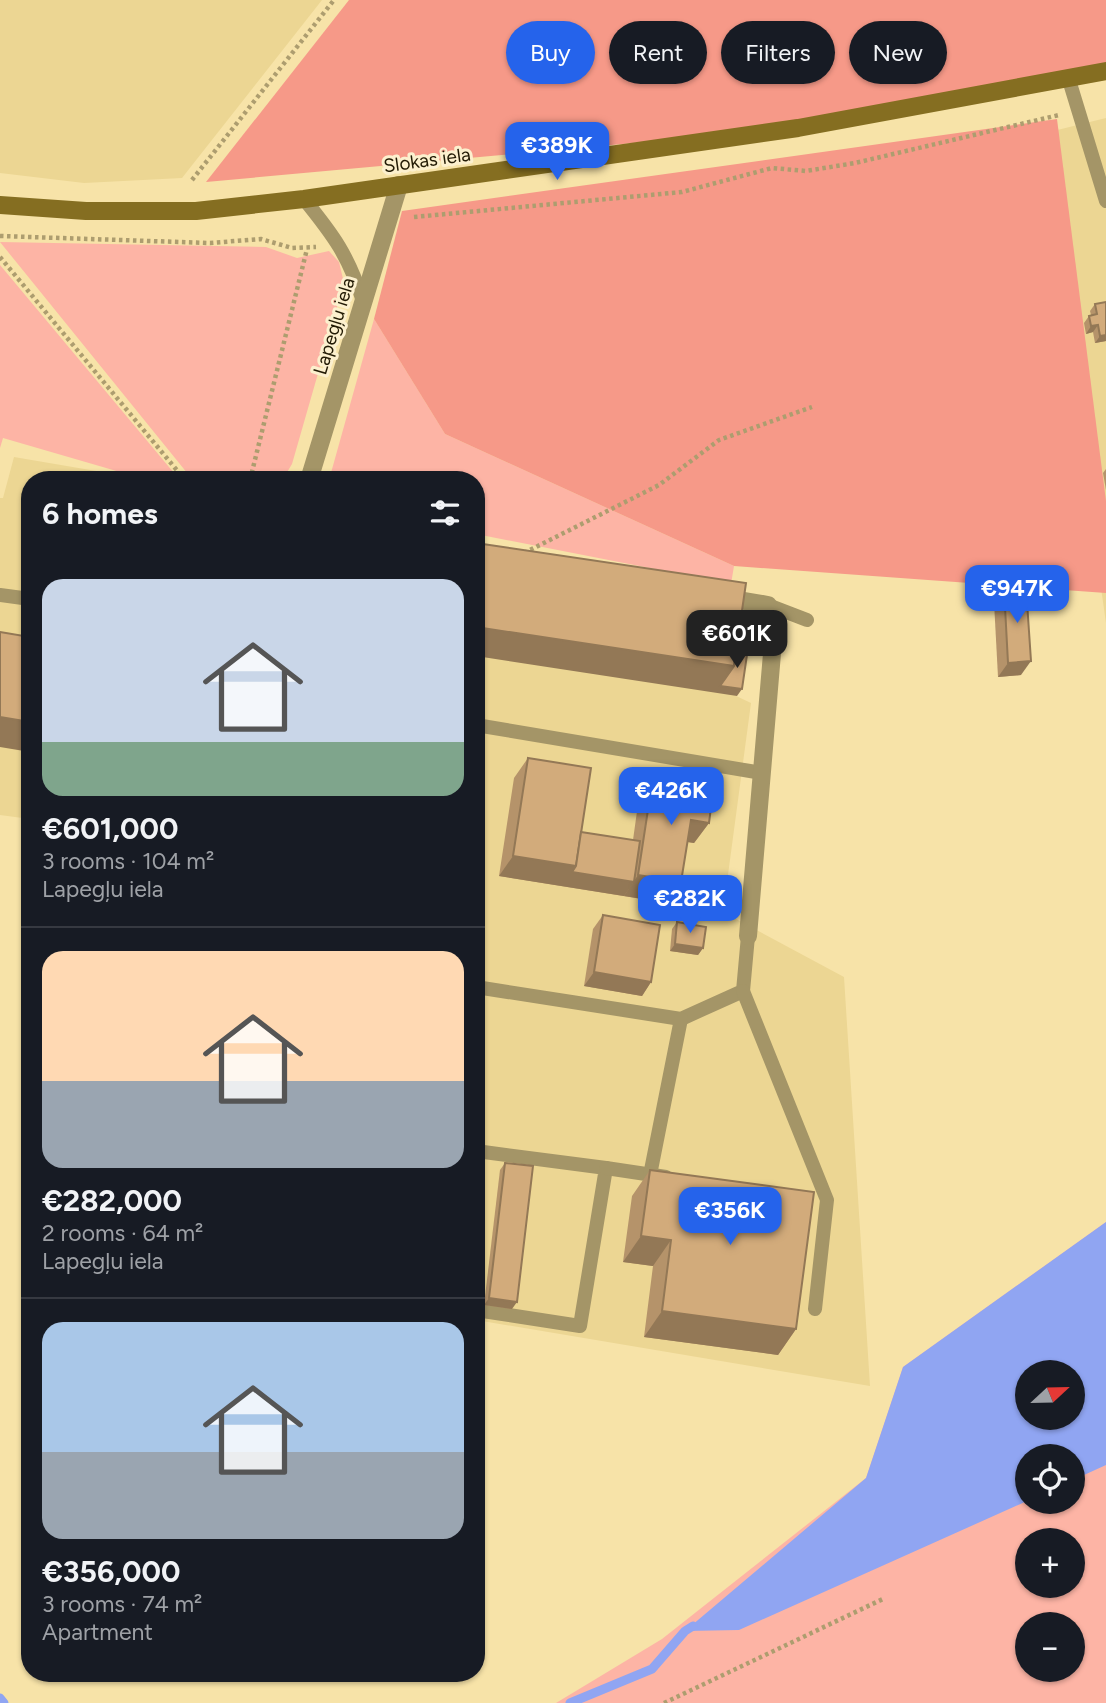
<!DOCTYPE html>
<html lang="en">
<head>
<meta charset="utf-8">
<style>
	:root { --surface:#171b24; --page:#242831; --text:#f1f3f6; --muted:#9ea1a6; --line:#363941; --accent:#2563eb }
	body { margin:0; font-family:Figtree,sans-serif; background:var(--page); color:var(--text); height:100vh; display:flex; flex-direction:column; font-size:26px; white-space:nowrap }
	* { box-sizing:border-box; margin:0 }
	p { font-size:23px; color:var(--muted) }
	.icon { flex:none; width:38px; height:38px; fill:none; stroke:currentColor; stroke-width:2; stroke-linecap:round; stroke-linejoin:round }
	.map { position:relative; flex:1; overflow:hidden }
	.panel { position:absolute; left:21px; top:471px; width:464px; height:1211px; display:flex; flex-direction:column; background:var(--surface); border-radius:28px; box-shadow:0 2px 5px #0004 }
	.panel>* { flex:none }
	.hud { position:absolute; left:506px; top:21px; width:495px; height:63px; display:flex; gap:14px }
	.needle { width:46px; rotate:68deg }
	.controls { position:absolute; left:1015px; top:1360px; display:grid; gap:14px }
	.controls a { display:grid; place-items:center; width:70px; height:70px; border-radius:50%; background:var(--surface); box-shadow:0 2px 5px #0004; font-size:35px }
	.price { position:absolute; translate:-50% -60px; padding:0 16px; border-radius:14px; background:var(--accent); color:#fff; font-size:23px; line-height:46px; filter:drop-shadow(0 2px 4px #0008) }
	.price::after { content:''; position:absolute; left:50%; top:42px; width:21px; height:16px; margin-left:-10px; background:inherit; clip-path:polygon(0 0,100% 0,50% 100%) }
	.price.on { background:#222; color:#fff }
	ul { padding:0; list-style:none }
	li { display:grid; align-content:center; gap:14px; height:371px; padding:0 21px }
	li+li { border-top:2px solid var(--line) }
	li span { display:grid; place-items:center; height:217px; border-radius:21px; color:#555 }
	li>.icon { margin-inline-start:auto }
	span .icon { width:126px; height:126px; fill:#fffc; stroke-width:1 }
	li b { font-size:30px }
	h2 { display:flex; justify-content:space-between; align-items:center; height:84px; padding:0 21px; font-size:30px }
	.pill { padding:0 24px; border-radius:32px; background:var(--surface); box-shadow:0 2px 5px #0004; font-size:24px; line-height:63px }
	.pill.on { background:var(--accent); color:#fff }
	.map>svg:first-child { display:block }
	.built { fill:#ecd693 }
	.green { fill:#fdb4a5; fill-rule:evenodd }
	.forest { fill:#f69988 }
	.water { fill:#90a5f2; fill-rule:evenodd }
	.lines { fill:none; stroke-linecap:round; stroke-linejoin:round }
	.stream { stroke:#90a5f2; stroke-width:9 }
	.path { stroke:#ad9d6f; stroke-width:4.5; stroke-dasharray:3.5 3.5; stroke-linecap:butt }
	.lane { stroke:#a49567; stroke-width:14 }
	.street { stroke:#a49567; stroke-width:18 }
	.secondary { stroke:#856e21; stroke-width:18 }
	.wall { fill:#b5936a }
	.shaded-wall { fill:#937856 }
	.building { fill:#d2ab7b; stroke:#937856; stroke-width:2 }
	.labels { text-anchor:middle; dominant-baseline:central; stroke-width:6; stroke-linejoin:round; paint-order:stroke }
	.street-label { font-size:19px; fill:#221a04; stroke:#fcf0ce }
</style>
</head>
<body>
<div class="map">
<svg width="1106" height="1703" viewBox="0 0 1106 1703">
	<rect width="100%" height="100%" fill="#f7e3a8"/>
	<g class="built">
		<polygon points="0,0 322,0 182,178 84,183 0,173"/>
		<polygon points="1106,118 1106,623 1037,135"/>
		<polygon points="14,457 143,479 30,480 30,819 0,815 0,498 3,498"/>
		<polygon points="476,573 751,703 723,912 844,977 870,1386 476,1320"/>
	</g>
	<g class="green">
		<polygon points="0,242 266,247 297,258 329,251 339,262 344,283 292,464 283,479 192,479"/>
		<polygon points="0,265 179,479 144,479 3,438 0,448"/>
		<polygon points="374,319 445,434 734,566 731,584 476,534 476,480 329,480"/>
		<path d="M1106,1222V1703H556L662,1639L866,1478L903,1367ZM1027,1372H1073V1418H1027ZM1027,1456H1073V1502H1027ZM1027,1540H1073V1586H1027ZM1027,1624H1073V1670H1027Z"/>
	</g>
	<g class="forest">
		<polygon points="349,0 1106,0 1106,71 798,128 206,182"/>
		<polygon points="1057,119 1106,501 1106,593 734,566 445,434 374,319 402,211"/>
	</g>
	<path class="water" d="M1106,1222V1465L1073,1480V1456H1027V1501L739,1630L685,1631L866,1478L903,1367ZM1027,1372H1073V1418H1027Z"/>
	<g class="lines">
		<g class="stream">
			<polyline points="0,1698 4,1703"/>
			<polyline points="570,1703 652,1669 685,1631 693,1626"/>
		</g>
		<g class="path">
			<polyline points="192,180 334,0"/>
			<polyline points="414,217 682,192 772,168 806,171 855,163 1059,115"/>
			<polyline points="0,236 210,243 261,239 292,248 316,247"/>
			<polyline points="0,257 185,480"/>
			<polyline points="250,480 307,249"/>
			<polyline points="524,553 659,485 719,440 812,407"/>
			<polyline points="664,1703 885,1598"/>
		</g>
		<g class="lane">
			<polyline points="1069,80 1106,201"/>
			<path d="M304,199C334,236 348,255 363,301"/>
			<polyline points="0,595 30,599"/>
			<polyline points="768,605 807,620"/>
			<polyline points="476,725 762,773"/>
			<polyline points="476,987 681,1019 743,991 748,936"/>
			<polyline points="743,991 827,1200 815,1309"/>
			<polyline points="476,1151 606,1168 580,1326 476,1310"/>
			<polyline points="606,1168 666,1177"/>
			<polyline points="650,1175 681,1019"/>
		</g>
		<g class="street">
			<polyline points="309,480 399,185"/>
			<polyline points="721,597 768,605 774,630 748,936"/>
		</g>
		<polyline class="secondary" points="0,205 86,211 196,211 304,199 798,128 1106,71"/>
	</g>
	<g class="wall">
		<polygon points="1106,302 1106,341 1095,343 1093,332 1086,334 1084,323 1089,316 1091,315 1090,311 1095,304"/>
		<polygon points="1106,469 1106,490 1103,473"/>
		<polygon points="1004,588 1021,675 998,677 994,602"/>
		<polygon points="528,758 581,832 633,840 639,797 653,777 696,789 709,823 694,843 687,842 681,882 667,903 499,876 514,778"/>
		<polygon points="603,915 651,982 642,996 584,986 593,929"/>
		<polygon points="677,922 703,948 698,955 670,951 672,929"/>
		<polygon points="505,1163 512,1309 484,1305 500,1170"/>
		<polygon points="650,1170 796,1329 778,1355 644,1337 653,1266 623,1262 632,1196"/>
	</g>
	<g class="shaded-wall">
		<polygon points="1098,325 1093,332 1086,334 1091,326"/>
		<polygon points="1106,335 1106,341 1095,343 1100,336"/>
		<polygon points="476,627 734,666 742,689 737,696 476,656"/>
		<polygon points="1031,661 1021,675 998,677 1008,663"/>
		<polygon points="0,717 30,722 30,752 0,747"/>
		<polygon points="691,820 709,823 694,843 676,840"/>
		<polygon points="513,856 576,866 634,882 624,896 499,876"/>
		<polygon points="638,875 681,882 667,903 624,896"/>
		<polygon points="675,944 703,948 698,955 670,951"/>
		<polygon points="594,972 651,982 642,996 584,986"/>
		<polygon points="641,1236 671,1240 653,1266 623,1262"/>
		<polygon points="489,1298 517,1302 512,1309 484,1305"/>
		<polygon points="662,1311 796,1329 778,1355 644,1337"/>
	</g>
	<g class="building">
		<polygon points="1106,302 1106,335 1100,336 1098,325 1091,326 1089,316 1097,314 1095,304"/>
		<polygon points="476,543 746,583 734,666 476,627"/>
		<polygon points="1026,587 1031,661 1008,663 1004,588"/>
		<polygon points="0,632 30,637 30,722 0,717"/>
		<polygon points="737,646 748,648 742,689 720,686 734,666"/>
		<polygon points="528,758 591,768 576,866 513,856"/>
		<polygon points="653,777 696,784 696,789 713,792 709,823 691,820 681,882 638,875"/>
		<polygon points="581,832 640,841 634,882 572,872 576,866"/>
		<polygon points="476,891 482,892 476,930"/>
		<polygon points="603,915 660,925 651,982 594,972"/>
		<polygon points="677,922 706,927 703,948 675,944"/>
		<polygon points="505,1163 533,1166 517,1302 489,1298"/>
		<polygon points="650,1170 814,1192 796,1329 662,1311 671,1240 641,1236"/>
		<polygon points="476,1182 480,1182 478,1217 476,1217"/>
	</g>
	<g class="labels">
		<g class="street-label">
			<text transform="translate(427 160) rotate(-8)">Slokas iela</text>
			<text transform="translate(334 326) rotate(-73)">Lapegļu iela</text>
		</g>
	</g>
</svg>
<div class="controls">
<a><svg class="needle" viewBox="-14 -14 28 28"><path d="M0-13l5 13h-10z" fill="#e53935"/><path d="M0 13l5-13h-10z" fill="#9ea1a6"/></svg></a>
<a><svg class="icon" aria-label="locate" viewBox="0 0 24 24"><circle cx="12" cy="12" r="6"/><path d="M12 2v4M12 18v4M2 12h4M18 12h4"/></svg></a>
<a>+</a>
<a>−</a>
</div>
<b class="price" style="left:557px;top:182px">€389K</b>
<b class="price" style="left:1017px;top:625px">€947K</b>
<b class="price on" style="left:737px;top:670px">€601K</b>
<b class="price" style="left:671px;top:827px">€426K</b>
<b class="price" style="left:690px;top:935px">€282K</b>
<b class="price" style="left:730px;top:1247px">€356K</b>
<div class="hud">
<a class="pill on">Buy</a>
<a class="pill">Rent</a>
<a class="pill">Filters</a>
<a class="pill">New</a>
</div>
<section class="panel">
<h2>6 homes<svg class="icon" aria-label="filters" viewBox="0 0 24 24"><path d="M4 7h16M4 17h16"/><circle cx="9" cy="7" r="2"/><circle cx="15" cy="17" r="2"/></svg></h2>
<ul>
<li><span style="background:linear-gradient(#c9d6e8 75%,#7fa58c 0)"><svg class="icon" aria-label="home" viewBox="0 0 24 24"><path d="M3 11l9-7 9 7M6 9v11h12V9"/></svg></span><div><b>€601,000</b><p>3 rooms · 104 m²</p><p>Lapegļu iela</p></div></li>
<li><span style="background:linear-gradient(#ffd9b3 60%,#9aa5b1 0)"><svg class="icon" aria-label="home" viewBox="0 0 24 24"><path d="M3 11l9-7 9 7M6 9v11h12V9"/></svg></span><div><b>€282,000</b><p>2 rooms · 64 m²</p><p>Lapegļu iela</p></div></li>
<li><span style="background:linear-gradient(#a9c7e8 60%,#9aa5b1 0)"><svg class="icon" aria-label="home" viewBox="0 0 24 24"><path d="M3 11l9-7 9 7M6 9v11h12V9"/></svg></span><div><b>€356,000</b><p>3 rooms · 74 m²</p><p>Apartment</p></div></li>
</ul>
</section>
</div>
</body>
</html>
